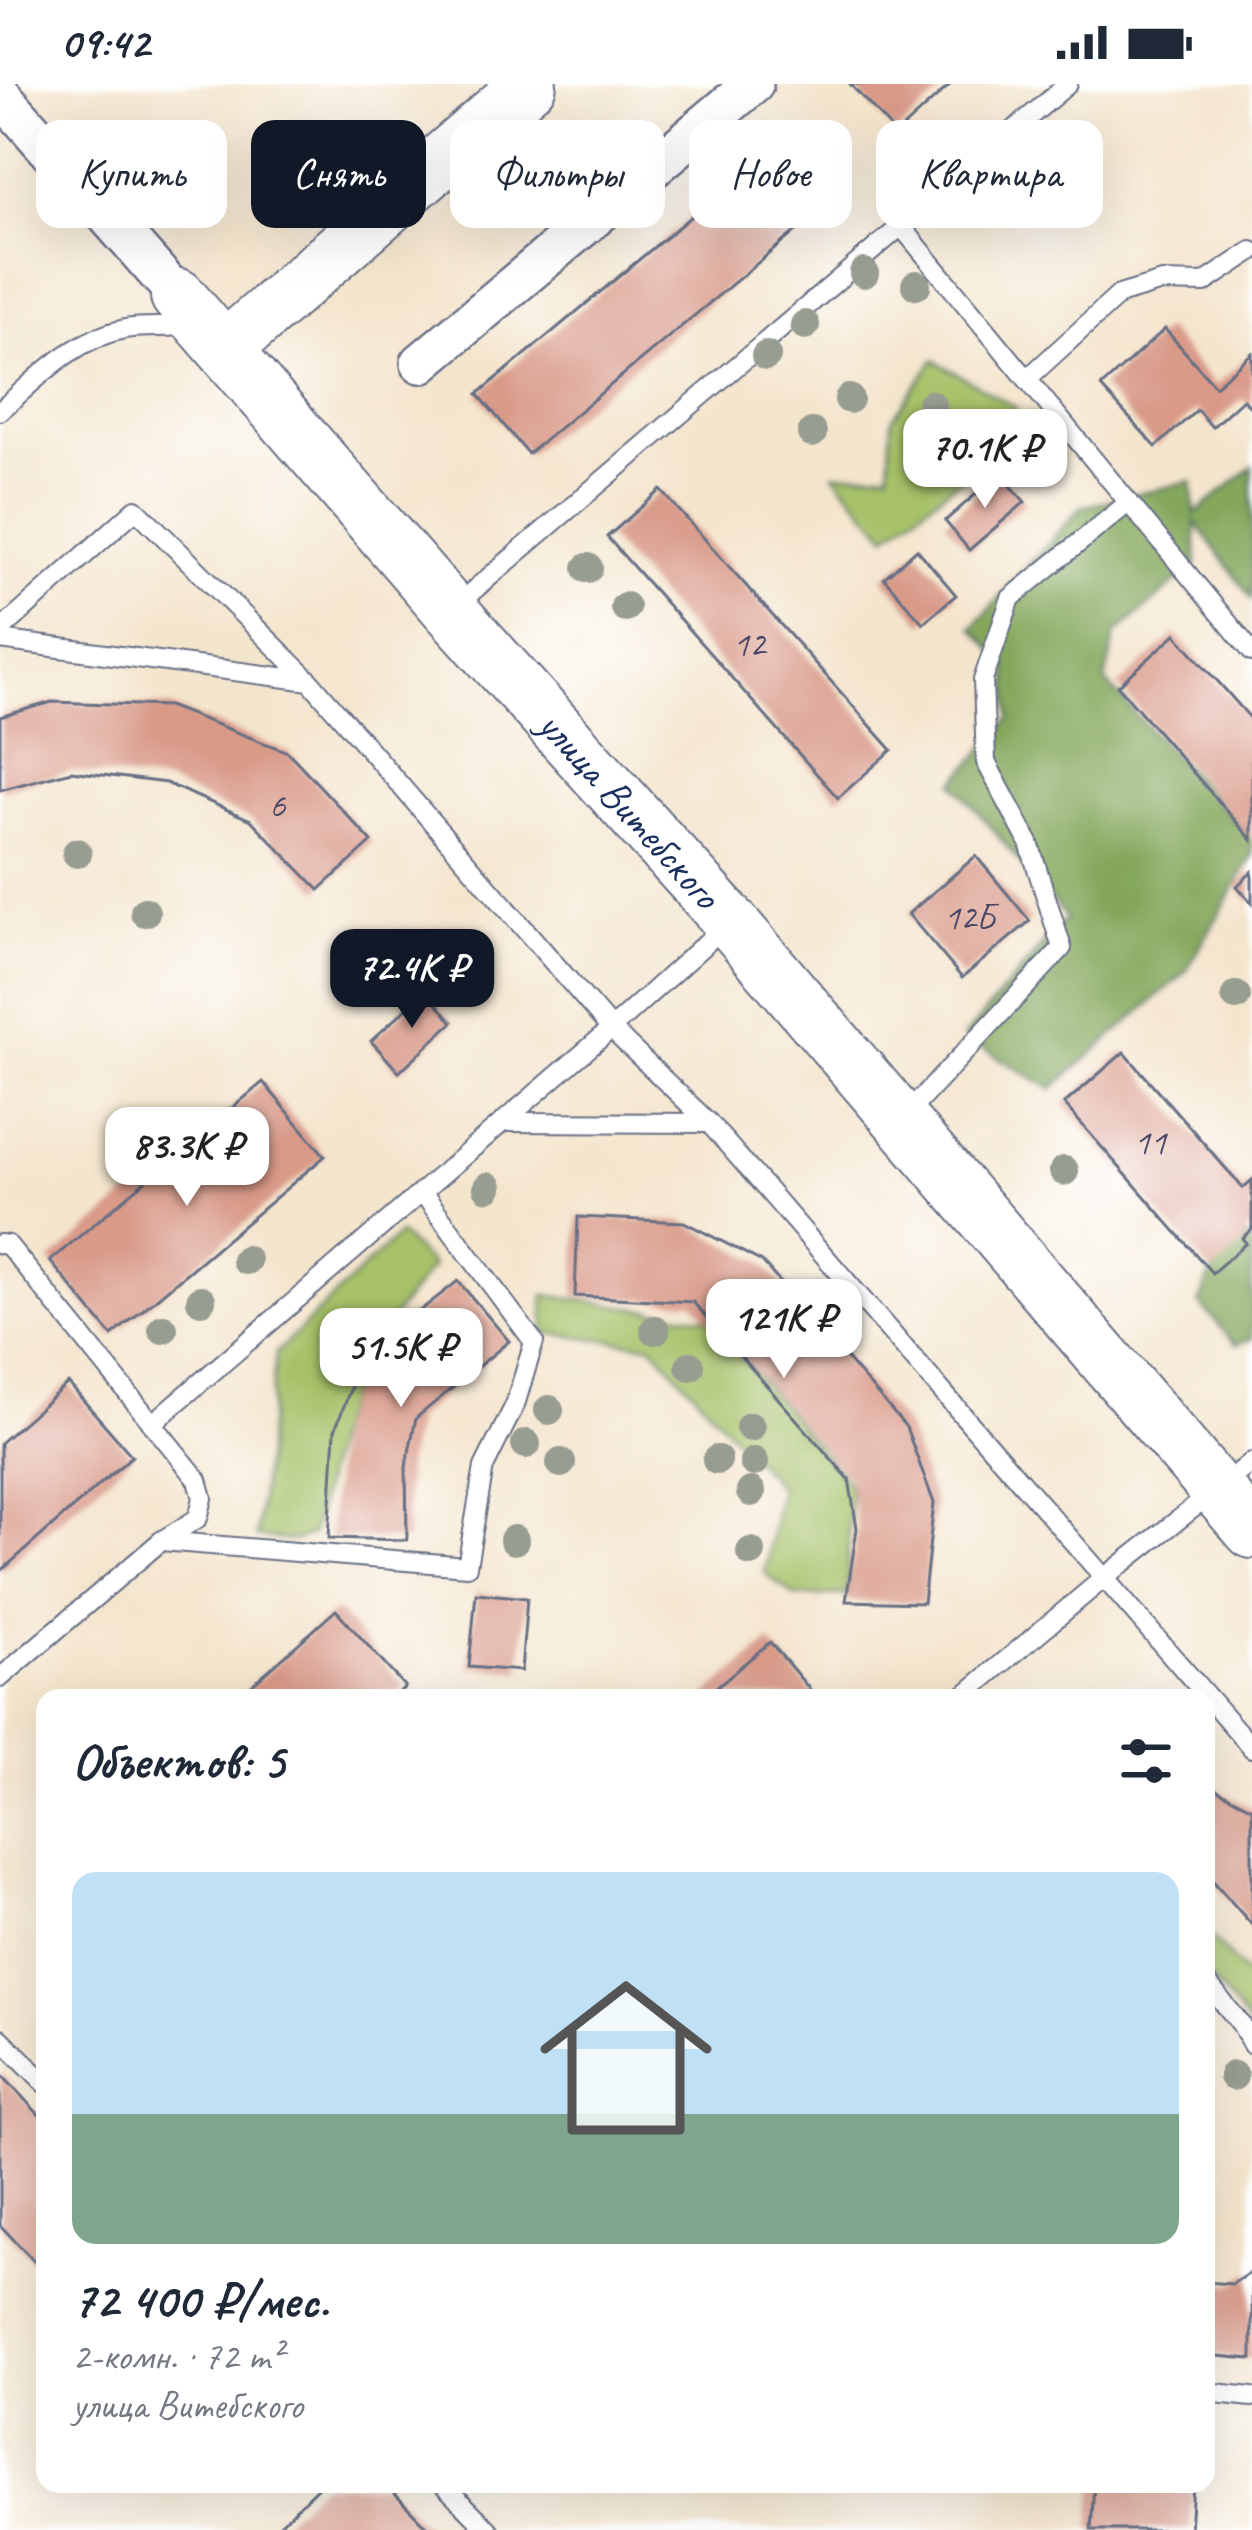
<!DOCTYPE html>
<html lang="ru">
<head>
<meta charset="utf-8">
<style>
	:root { --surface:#fff; --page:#f2f2f3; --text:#1f2937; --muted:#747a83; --line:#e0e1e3; --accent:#111827 }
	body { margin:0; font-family:Caveat,sans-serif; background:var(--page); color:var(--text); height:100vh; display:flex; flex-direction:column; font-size:45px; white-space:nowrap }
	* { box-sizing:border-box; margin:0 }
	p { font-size:39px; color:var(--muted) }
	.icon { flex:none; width:66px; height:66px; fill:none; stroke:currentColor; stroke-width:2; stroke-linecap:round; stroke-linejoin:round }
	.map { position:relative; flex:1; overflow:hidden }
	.panel { position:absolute; left:36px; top:1605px; width:1179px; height:804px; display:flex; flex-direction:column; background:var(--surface); border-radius:24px; box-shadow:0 12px 48px #0002 }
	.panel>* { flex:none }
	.hud { position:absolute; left:36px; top:36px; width:1182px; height:108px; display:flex; gap:24px }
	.price { position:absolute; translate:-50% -102px; padding:0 27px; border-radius:24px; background:#fff; color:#222; font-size:39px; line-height:78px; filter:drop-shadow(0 3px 6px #0008) }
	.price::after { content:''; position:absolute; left:50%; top:72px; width:36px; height:27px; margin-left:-18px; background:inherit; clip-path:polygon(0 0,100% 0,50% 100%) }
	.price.on { background:var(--accent); color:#fff }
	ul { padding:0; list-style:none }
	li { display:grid; align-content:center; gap:24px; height:636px; padding:0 36px }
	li+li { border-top:3px solid var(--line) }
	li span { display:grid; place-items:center; height:372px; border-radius:24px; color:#555 }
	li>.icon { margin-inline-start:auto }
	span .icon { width:216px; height:216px; fill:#fffc; stroke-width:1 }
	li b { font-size:51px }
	h2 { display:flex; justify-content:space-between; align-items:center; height:144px; padding:0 36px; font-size:51px }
	.chip { padding:0 42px; border-radius:24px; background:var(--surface); box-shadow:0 12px 48px #0002; font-size:42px; line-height:108px }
	.chip.on { background:var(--accent); color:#fff }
	.status { display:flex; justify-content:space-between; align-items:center; height:84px; padding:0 60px; background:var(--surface); direction:ltr }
	.status svg { height:33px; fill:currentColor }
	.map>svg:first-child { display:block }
	.green { fill:#a6c168; stroke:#607863; stroke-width:3 }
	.forest { fill:#84a75c; stroke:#506b5d; stroke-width:3 }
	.building { fill:#d99a88 }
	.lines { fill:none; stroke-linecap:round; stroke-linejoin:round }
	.lane-casing { stroke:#676f85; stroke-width:22 }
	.street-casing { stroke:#676f85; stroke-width:44 }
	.secondary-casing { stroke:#676f85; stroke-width:58 }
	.lane { stroke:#fff; stroke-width:18 }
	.street { stroke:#fff; stroke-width:39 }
	.secondary { stroke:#fff; stroke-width:54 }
	.tree { fill:#989d92 }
	.labels { text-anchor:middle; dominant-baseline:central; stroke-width:12; stroke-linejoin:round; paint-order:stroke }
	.number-label { font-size:36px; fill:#4a4a68 }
	.street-label { font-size:42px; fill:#1b2f5e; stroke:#fff }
</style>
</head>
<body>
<div class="status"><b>09:42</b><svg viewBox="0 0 49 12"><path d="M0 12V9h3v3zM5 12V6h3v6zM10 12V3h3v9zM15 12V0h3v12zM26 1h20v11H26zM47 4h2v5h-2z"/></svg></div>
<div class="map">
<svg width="1252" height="2446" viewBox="0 0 1252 2446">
	<rect width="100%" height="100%" fill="#fff"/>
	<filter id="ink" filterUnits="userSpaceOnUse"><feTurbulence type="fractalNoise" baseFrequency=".00833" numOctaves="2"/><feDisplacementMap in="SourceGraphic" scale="24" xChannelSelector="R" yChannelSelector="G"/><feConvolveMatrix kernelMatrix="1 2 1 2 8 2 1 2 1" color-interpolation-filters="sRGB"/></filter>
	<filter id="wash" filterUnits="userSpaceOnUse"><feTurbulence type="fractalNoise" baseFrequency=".004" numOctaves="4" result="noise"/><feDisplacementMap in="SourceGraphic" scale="48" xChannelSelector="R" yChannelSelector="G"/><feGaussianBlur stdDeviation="2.7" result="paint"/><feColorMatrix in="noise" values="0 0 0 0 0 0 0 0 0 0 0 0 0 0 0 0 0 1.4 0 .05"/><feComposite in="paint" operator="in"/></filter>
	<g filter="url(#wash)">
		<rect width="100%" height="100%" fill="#f4e5cd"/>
		<g class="green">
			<polygon points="934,276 1016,324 971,387 887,451 834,390 889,388 892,335"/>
			<polygon points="399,1150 432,1182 363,1271 335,1346 312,1450 295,1457 256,1453 276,1269"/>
			<polygon points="544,1211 707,1234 850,1401 847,1511 796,1513 765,1489 779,1403 652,1261 545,1249"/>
			<polygon points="1206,1847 1252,1898 1252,1946 1206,1889"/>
		</g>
		<g class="forest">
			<polygon points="1252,383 1252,515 1195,438 1197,480 1116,550 1105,597 1252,757 1252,773 1185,889 1052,1005 964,953 1066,834 954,699 1011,634 1007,580 972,544 1081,423 1192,397 1195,430"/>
			<polygon points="1242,1154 1252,1155 1252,1255 1236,1260 1199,1219 1212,1189"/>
		</g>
		<g id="blocks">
			<g class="building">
				<polygon points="850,0 951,0 896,50"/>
				<polygon points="792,48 843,108 528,370 478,310"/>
				<polygon points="1165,245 1215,302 1252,269 1252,325 1243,315 1212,343 1197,326 1156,363 1101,303"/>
				<polygon points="1000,389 1025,418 969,466 945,437"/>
				<polygon points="661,406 892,666 838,714 607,453"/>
				<polygon points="917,465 956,511 923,539 884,494"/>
				<polygon points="1176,550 1252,636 1252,756 1118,602"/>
				<polygon points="52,618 168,622 288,668 372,758 319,806 251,736 166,699 71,687 0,706 0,633"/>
				<polygon points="976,772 1030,837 962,894 908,830"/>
				<polygon points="1252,788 1252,819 1237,802"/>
				<polygon points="425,907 453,938 399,988 371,957"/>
				<polygon points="1124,968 1243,1104 1252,1096 1252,1145 1242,1154 1246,1159 1212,1189 1064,1020"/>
				<polygon points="263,998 325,1072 112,1252 50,1177"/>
				<polygon points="578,1133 684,1138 762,1178 906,1343 934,1419 923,1519 846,1517 857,1444 849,1395 693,1218 575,1212"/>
				<polygon points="458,1197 509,1257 416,1334 406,1383 407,1456 329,1454 335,1346 363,1271"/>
				<polygon points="68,1299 132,1372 0,1488 0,1359"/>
				<polygon points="476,1509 527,1514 521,1587 469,1583"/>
				<polygon points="336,1526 405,1603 392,1614 237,1614"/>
				<polygon points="770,1558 817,1614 703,1614"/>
				<polygon points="1206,1700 1252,1724 1252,1841 1206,1789"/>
				<polygon points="0,1989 45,2037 45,2189 0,2141"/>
				<polygon points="1252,2187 1252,2275 1206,2271 1206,2198 1232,2200"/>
				<polygon points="321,2400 385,2400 430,2446 286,2446 280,2440"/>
				<polygon points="1094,2400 1193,2400 1190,2446 1091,2446"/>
			</g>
		</g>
	</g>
	<g filter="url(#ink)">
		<use href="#blocks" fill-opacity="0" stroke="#676f85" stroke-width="3"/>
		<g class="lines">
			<g class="lane-casing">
				<g id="lane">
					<polyline points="901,142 1027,295"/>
					<polyline points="1252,167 1204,199 1162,198 1119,211 1027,295 1252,568"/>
					<path d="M0,327C38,294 73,255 125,245C146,241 169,245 191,241"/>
					<polyline points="454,523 1068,0"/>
					<polyline points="0,547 136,425 310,597"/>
					<polyline points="0,556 310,597 611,945 727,840"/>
					<polyline points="905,1032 1062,864 1029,759 986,678 983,596 1011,514 1128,419"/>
					<polyline points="504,1038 709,1039"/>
					<polyline points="0,1160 8,1161 198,1396 203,1414 198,1434 161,1457 0,1594"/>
					<polyline points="152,1340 611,945 709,1039 1252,1664"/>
					<polyline points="161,1457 467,1482 484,1383 515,1321 534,1258 422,1108"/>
					<polyline points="961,1614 1104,1494 1252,1378"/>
					<polyline points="1206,1898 1241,1940 1252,1961"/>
					<polyline points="0,1954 45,1999"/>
					<polyline points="1206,2308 1252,2313"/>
					<polyline points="443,2400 489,2446"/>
				</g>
			</g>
			<g class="street-casing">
				<g id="street">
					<polyline points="0,10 178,212"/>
					<polyline points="421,279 753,0"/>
				</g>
			</g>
			<g class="secondary-casing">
				<g id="secondary">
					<path id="s1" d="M178,212L450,526L730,837L1252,1447"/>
					<polyline points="225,265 529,0"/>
				</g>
			</g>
			<use href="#lane" class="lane"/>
			<use href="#street" class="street"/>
			<use href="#secondary" class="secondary"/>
		</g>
		<g class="tree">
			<circle cx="864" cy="189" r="15"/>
			<circle cx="916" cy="201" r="15"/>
			<circle cx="805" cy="241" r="15"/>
			<circle cx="766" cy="272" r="15"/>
			<circle cx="849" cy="315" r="15"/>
			<circle cx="931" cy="321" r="15"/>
			<circle cx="812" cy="349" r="15"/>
			<circle cx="588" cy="484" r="15"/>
			<circle cx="625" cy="523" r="15"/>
			<circle cx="77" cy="769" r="15"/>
			<circle cx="145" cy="828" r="15"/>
			<circle cx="1236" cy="912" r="15"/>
			<circle cx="1064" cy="1087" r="15"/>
			<circle cx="488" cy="1103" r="15"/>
			<circle cx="246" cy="1176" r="15"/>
			<circle cx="201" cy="1216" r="15"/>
			<circle cx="163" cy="1245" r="15"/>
			<circle cx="655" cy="1246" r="15"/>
			<circle cx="690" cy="1282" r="15"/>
			<circle cx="549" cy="1326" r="15"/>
			<circle cx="750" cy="1343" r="15"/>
			<circle cx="526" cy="1360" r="15"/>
			<circle cx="717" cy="1376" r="15"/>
			<circle cx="754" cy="1378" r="15"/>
			<circle cx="561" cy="1379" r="15"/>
			<circle cx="751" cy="1408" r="15"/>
			<circle cx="514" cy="1456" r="15"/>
			<circle cx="751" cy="1468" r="15"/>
			<circle cx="1233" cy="1992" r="15"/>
		</g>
	</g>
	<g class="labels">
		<g class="number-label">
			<text x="749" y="560">12</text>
			<text x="277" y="721">6</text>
			<text x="969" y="833">12Б</text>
			<text x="1150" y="1058">11</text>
		</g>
		<g class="street-label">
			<text stroke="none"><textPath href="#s1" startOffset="684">улица Витебского</textPath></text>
		</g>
	</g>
</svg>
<b class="price" style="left:985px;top:427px">70.1K ₽</b>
<b class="price on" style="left:412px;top:947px">72.4K ₽</b>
<b class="price" style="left:187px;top:1125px">83.3K ₽</b>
<b class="price" style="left:784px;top:1297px">121K ₽</b>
<b class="price" style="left:401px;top:1326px">51.5K ₽</b>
<div class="hud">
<a class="chip">Купить</a>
<a class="chip on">Снять</a>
<a class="chip">Фильтры</a>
<a class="chip">Новое</a>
<a class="chip">Квартира</a>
</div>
<section class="panel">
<h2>Объектов: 5<svg class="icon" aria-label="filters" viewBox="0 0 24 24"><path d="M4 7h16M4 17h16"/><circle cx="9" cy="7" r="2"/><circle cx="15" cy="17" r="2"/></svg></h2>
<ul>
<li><span style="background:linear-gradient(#bfe0f5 65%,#7fa58c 0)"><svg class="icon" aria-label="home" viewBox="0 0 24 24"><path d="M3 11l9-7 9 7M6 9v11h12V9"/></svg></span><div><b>72 400 ₽/мес.</b><p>2-комн. · 72 m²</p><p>улица Витебского</p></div></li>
</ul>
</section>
</div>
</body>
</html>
